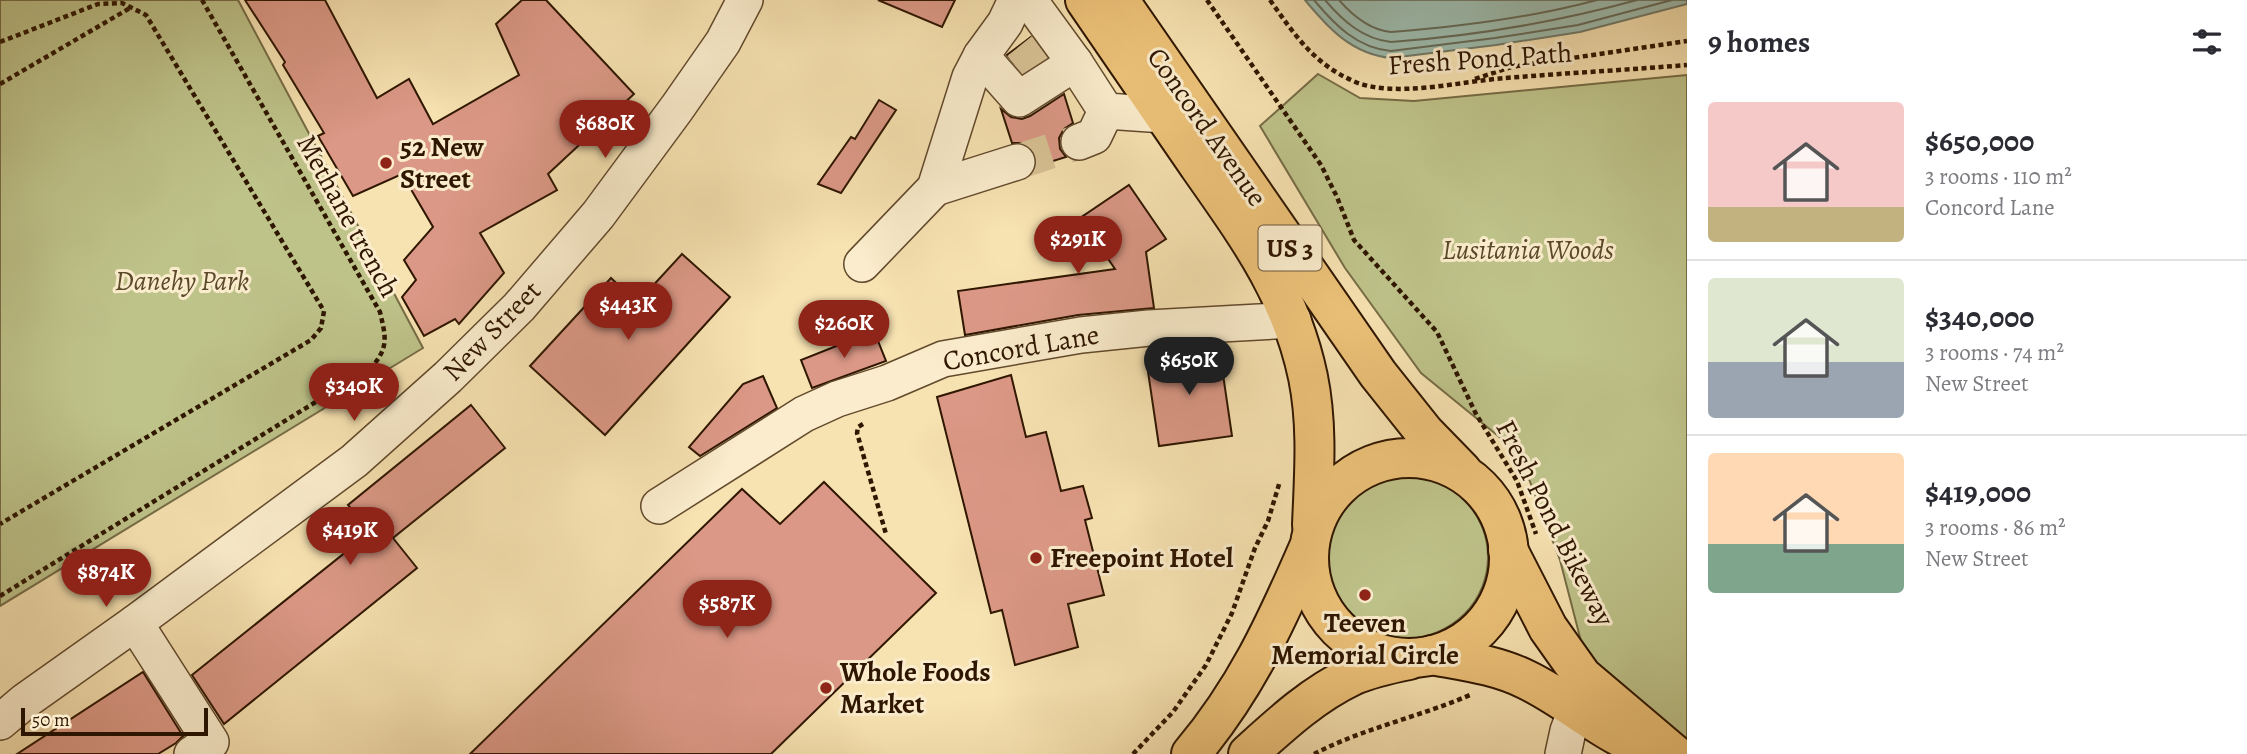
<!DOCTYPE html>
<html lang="en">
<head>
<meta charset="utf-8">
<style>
	:root { --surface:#fff; --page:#f7f7f7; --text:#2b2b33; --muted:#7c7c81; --line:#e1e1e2; --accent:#8f2418 }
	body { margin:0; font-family:Alegreya,serif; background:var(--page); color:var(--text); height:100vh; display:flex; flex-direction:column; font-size:26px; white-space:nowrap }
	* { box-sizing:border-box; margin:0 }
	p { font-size:23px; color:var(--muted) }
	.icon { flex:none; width:38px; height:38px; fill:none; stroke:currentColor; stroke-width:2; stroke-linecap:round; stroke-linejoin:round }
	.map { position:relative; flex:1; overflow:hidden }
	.side { display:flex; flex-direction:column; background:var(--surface); width:560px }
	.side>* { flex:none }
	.scale { position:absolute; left:21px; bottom:18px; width:187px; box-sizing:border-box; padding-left:7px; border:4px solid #2f1600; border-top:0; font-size:19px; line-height:24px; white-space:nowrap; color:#2f1600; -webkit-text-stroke:5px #faeccc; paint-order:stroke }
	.price { position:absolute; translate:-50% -60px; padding:0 16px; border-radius:24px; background:var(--accent); color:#fff; font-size:23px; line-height:46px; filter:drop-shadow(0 2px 4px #0008) }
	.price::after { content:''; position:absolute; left:50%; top:42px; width:21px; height:16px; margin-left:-10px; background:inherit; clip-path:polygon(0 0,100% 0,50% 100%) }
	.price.on { background:#222; color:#fff }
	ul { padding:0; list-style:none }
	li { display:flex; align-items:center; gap:21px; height:175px; padding:0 21px }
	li+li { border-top:2px solid var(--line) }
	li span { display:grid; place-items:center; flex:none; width:196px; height:140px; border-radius:7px; color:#555 }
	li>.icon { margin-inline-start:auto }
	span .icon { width:84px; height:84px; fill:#fffc; stroke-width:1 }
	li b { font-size:30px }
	h2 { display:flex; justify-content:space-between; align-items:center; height:84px; padding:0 21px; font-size:30px }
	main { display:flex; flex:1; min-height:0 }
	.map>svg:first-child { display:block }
	.green { fill:#bec38a; stroke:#766c45; stroke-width:2 }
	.water { fill:#9dbdb0; stroke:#717a6a; stroke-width:2 }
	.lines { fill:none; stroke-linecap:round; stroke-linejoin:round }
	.shore { stroke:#666a58; stroke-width:2 }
	.building { fill:#db9886; stroke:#2f1600; stroke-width:2 }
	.minor-tunnel { stroke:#d9c396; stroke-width:35; stroke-dasharray:35 18; stroke-linecap:butt }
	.minor-casing { stroke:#61492c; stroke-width:38 }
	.major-casing { stroke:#2f1600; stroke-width:42 }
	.highway-casing { stroke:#2f1600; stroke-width:42 }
	.path { stroke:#2f1600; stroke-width:4.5; stroke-dasharray:5 3.5; stroke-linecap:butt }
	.minor { stroke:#faeccc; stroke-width:35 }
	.major { stroke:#ecc178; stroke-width:38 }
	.highway { stroke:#ecc178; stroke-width:38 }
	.poi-dot { fill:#8f2418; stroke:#faeccc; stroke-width:2.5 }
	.labels { text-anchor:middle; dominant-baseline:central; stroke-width:6; stroke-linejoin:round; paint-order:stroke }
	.shield { fill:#faeccc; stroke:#6c563d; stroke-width:2 }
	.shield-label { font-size:26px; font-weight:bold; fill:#2f1600 }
	.street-label { font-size:28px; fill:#2f1600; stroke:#faeccc }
	.poi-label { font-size:28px; font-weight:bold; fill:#2f1600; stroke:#faeccc; text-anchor:start }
	.park-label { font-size:28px; font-style:italic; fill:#5a4a29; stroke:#faeccc }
</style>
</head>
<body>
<main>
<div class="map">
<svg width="1687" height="754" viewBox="0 0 1687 754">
	<rect width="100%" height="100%" fill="#f7e2b1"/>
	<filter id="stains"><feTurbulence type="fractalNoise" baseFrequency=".00286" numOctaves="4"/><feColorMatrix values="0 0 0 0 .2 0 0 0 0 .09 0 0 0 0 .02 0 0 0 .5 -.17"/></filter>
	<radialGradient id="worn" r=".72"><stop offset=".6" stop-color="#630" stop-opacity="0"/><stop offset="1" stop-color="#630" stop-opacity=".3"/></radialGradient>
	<g class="green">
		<polygon points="0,0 238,0 423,348 0,606"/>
		<polygon points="1318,74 1360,98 1414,101 1687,75 1687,749 1590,676 1560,560 1519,453 1421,373 1345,268 1260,126"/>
		<circle cx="1407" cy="557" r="81"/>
	</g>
	<path class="water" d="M1305,0H1687V4L1580,32L1496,45L1391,58C1352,54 1329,29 1305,0Z"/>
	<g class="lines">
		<g class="shore">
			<path d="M1314,0C1335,25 1357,48 1391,51L1495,38L1578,25L1672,0"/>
			<path d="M1325,0C1343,21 1363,39 1391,42C1474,36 1557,22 1637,0"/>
			<path d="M1339,0C1353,16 1370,30 1391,32C1456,27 1534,17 1597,0"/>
		</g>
	</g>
	<g class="building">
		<polygon points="245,0 325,0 377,98 409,79 433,124 519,75 496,24 522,0 546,0 634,94 548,174 557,190 480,233 504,273 459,324 455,319 424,336 402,297 416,280 404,260 433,227 402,174 353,196 318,136 324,133 283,65 285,62"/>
		<polygon points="878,0 955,0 942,27"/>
		<polygon points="1031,37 1046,58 1023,73 1007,55"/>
		<polygon points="1064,94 1073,123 1064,129 1059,138 1060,149 1066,157 1037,166 1036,157 1031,148 1022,143 1012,143 1001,109 1011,117 1022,119 1030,116"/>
		<polygon points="879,100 896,110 841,193 818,184 851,137 855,139"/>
		<polygon points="1129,185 1166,239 1146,252 1154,308 1078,315 965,335 958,291 1115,269 1080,218"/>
		<polygon points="682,254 730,297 605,435 530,366 611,278 637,303"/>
		<polygon points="874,331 886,361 812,388 801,360"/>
		<polygon points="1219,347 1232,436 1159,446 1146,358"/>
		<polygon points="1011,375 1026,437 1046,432 1061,491 1083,486 1092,518 1085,520 1104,595 1068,604 1078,647 1015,665 1002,610 991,613 937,397"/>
		<polygon points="763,376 777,408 700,456 689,447 743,384"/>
		<polygon points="471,405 505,448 393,538 417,568 224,724 192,675 357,543 349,533 362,522 348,505"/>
		<polygon points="824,482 936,593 771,754 470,754 742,489 780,524"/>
		<polygon points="143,672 183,736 176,743 158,754 17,754"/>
	</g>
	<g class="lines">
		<g class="minor-tunnel">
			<polyline points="1021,45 1042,71"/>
			<polyline points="1017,162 1079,142"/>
		</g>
		<g class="minor-casing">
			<g id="minor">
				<polyline points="1029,0 1075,63"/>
				<polyline points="981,56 1019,99 1075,63 1106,111 1164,115"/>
				<polyline points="1079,142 1094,136 1106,111"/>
				<polyline points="935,188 1017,162"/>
				<polyline points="862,264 935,188 970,77 981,56 1005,23 1016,0"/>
				<polyline points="659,506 804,414 837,399 887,383 943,359 1081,335 1149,328 1293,320"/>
				<polyline points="135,623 211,742 192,754"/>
				<polyline points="0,722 25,701 135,623 354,461 448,377 519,307 598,215 677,108 723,42 745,0"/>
				<polyline points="1563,754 1568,731 1576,710"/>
			</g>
		</g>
		<g class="major-casing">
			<g id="major">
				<polyline points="1508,550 1548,628 1582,676 1674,754"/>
				<path d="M1432,655C1464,661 1497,665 1527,680C1566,699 1599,729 1639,746"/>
			</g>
		</g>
		<g class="highway-casing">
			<g id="highway">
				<path d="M1085,0C1123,56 1161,111 1199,166C1248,236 1290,292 1308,377C1318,426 1314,475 1312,525"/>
				<polyline points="1119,0 1378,374 1425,433 1462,471"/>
				<circle cx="1409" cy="558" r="100"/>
				<path d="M1191,754C1245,690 1275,625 1308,549"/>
				<path d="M1248,754C1280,725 1312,695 1352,676C1370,668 1389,664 1409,660"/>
			</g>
		</g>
		<g class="path">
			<polyline points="1207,0 1321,165 1337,197 1354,240 1437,332 1476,414 1517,481 1536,534"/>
			<path d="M1270,0C1294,34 1313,63 1353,81C1394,99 1461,81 1506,78C1566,73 1627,70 1687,65"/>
			<polyline points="0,42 98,4 122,3 146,15 324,311 321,328 311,340 0,524"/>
			<polyline points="1475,79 1511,67 1687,41"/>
			<polyline points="0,84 130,8"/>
			<polyline points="863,424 858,427 857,433 886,534"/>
			<path d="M0,596L371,368C389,347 386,338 380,312L202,0"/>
			<polyline points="1133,754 1173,712 1206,665 1232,613 1255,548 1268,521 1280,481"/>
			<path d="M1314,754C1364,728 1419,717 1470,695"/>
		</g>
		<use href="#minor" class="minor"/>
		<use href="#major" class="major"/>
		<use href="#highway" class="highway"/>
	</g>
	<g class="poi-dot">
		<circle cx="386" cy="163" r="7"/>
		<circle cx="1036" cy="558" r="7"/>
		<circle cx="1365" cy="595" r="7"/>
		<circle cx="826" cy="688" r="7"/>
	</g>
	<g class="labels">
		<rect class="shield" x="1258.5" y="225.5" width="63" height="45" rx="5"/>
		<g class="shield-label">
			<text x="1290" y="248">US 3</text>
		</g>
		<g class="street-label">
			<text transform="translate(1480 59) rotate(-4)">Fresh Pond Path</text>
			<text transform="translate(1207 127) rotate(55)">Concord Avenue</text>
			<text transform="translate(348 216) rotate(61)">Methane trench</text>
			<text transform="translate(492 331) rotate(-46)">New Street</text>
			<text transform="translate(1021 348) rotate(-10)">Concord Lane</text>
			<text transform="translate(1555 523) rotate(63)">Fresh Pond Bikeway</text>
		</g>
		<g class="poi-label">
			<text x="400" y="147">52 New<tspan x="400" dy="32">Street</tspan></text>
			<text x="1050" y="558">Freepoint Hotel</text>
			<text x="1365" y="623" text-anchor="middle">Teeven<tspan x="1365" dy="32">Memorial Circle</tspan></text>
			<text x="840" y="672">Whole Foods<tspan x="840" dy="32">Market</tspan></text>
		</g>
		<g class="park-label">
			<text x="1528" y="250">Lusitania Woods</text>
			<text x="182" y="281">Danehy Park</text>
		</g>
	</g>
	<rect width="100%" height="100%" filter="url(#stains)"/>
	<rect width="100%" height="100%" fill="url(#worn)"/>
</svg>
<div class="scale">50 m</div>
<b class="price" style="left:605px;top:160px">$680K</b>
<b class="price" style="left:1078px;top:276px">$291K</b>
<b class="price" style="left:628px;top:342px">$443K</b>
<b class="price" style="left:844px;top:360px">$260K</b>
<b class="price on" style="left:1189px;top:397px">$650K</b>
<b class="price" style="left:354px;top:423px">$340K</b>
<b class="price" style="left:350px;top:567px">$419K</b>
<b class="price" style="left:106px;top:609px">$874K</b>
<b class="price" style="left:727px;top:640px">$587K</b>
</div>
<section class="side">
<h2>9 homes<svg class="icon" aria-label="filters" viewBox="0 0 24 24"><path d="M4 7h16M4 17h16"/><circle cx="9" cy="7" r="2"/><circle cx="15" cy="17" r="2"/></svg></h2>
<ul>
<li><span style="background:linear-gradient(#f6c9c9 75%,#c2b280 0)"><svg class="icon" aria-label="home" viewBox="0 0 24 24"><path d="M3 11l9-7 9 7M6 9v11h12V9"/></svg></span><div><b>$650,000</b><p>3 rooms · 110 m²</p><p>Concord Lane</p></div></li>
<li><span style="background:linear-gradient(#dfe7d0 60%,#9aa5b1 0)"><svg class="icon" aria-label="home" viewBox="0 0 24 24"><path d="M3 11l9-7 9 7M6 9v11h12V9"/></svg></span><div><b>$340,000</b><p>3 rooms · 74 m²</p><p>New Street</p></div></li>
<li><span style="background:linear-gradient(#ffd9b3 65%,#7fa58c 0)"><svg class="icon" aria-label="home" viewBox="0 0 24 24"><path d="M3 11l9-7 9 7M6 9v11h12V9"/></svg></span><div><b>$419,000</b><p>3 rooms · 86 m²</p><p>New Street</p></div></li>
</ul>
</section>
</main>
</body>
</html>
